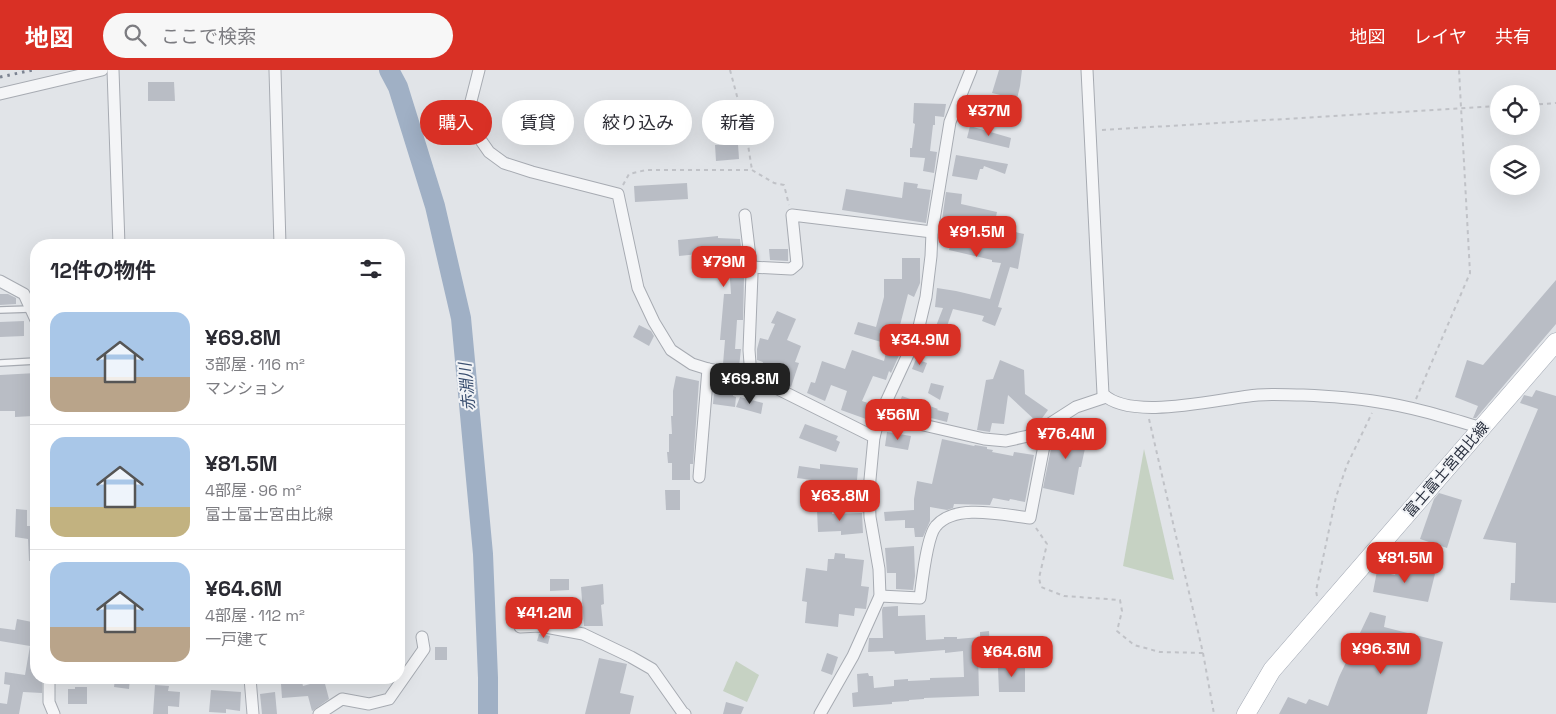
<!DOCTYPE html>
<html lang="ja">
<head>
<meta charset="utf-8">
<style>
	:root { --surface:#fff; --page:#f7f7f7; --text:#2b2b33; --muted:#7c7c81; --line:#e1e1e2; --accent:#d93025 }
	body { margin:0; font-family:"Space Grotesk","Noto Sans JP",sans-serif; background:var(--page); color:var(--text); height:100vh; display:flex; flex-direction:column; font-size:19px; white-space:nowrap }
	* { box-sizing:border-box; margin:0 }
	p { font-size:16px; color:var(--muted) }
	.icon { flex:none; width:28px; height:28px; fill:none; stroke:currentColor; stroke-width:2; stroke-linecap:round; stroke-linejoin:round }
	.map { position:relative; flex:1; overflow:hidden }
	.details { position:absolute; left:30px; top:169px; width:375px; height:445px; display:flex; flex-direction:column; background:var(--surface); border-radius:20px; box-shadow:0 5px 20px #0002 }
	.details>* { flex:none }
	.guide { position:absolute; left:420px; top:30px; width:475px; height:45px; display:flex; gap:10px }
	.buttons { position:absolute; left:1490px; top:15px; display:grid; gap:10px }
	.buttons a { display:grid; place-items:center; width:50px; height:50px; border-radius:50%; background:var(--surface); box-shadow:0 5px 20px #0002; font-size:25px }
	.price { position:absolute; translate:-50% -42px; padding:0 11px; border-radius:10px; background:var(--accent); color:#fff; font-size:16px; line-height:32px; filter:drop-shadow(0 1px 2px #0008) }
	.price::after { content:''; position:absolute; left:50%; top:30px; width:15px; height:11px; margin-left:-8px; background:inherit; clip-path:polygon(0 0,100% 0,50% 100%) }
	.price.on { background:#222; color:#fff }
	ul { padding:0; list-style:none }
	li { display:flex; align-items:center; gap:15px; height:125px; padding:0 20px }
	li+li { border-top:1px solid var(--line) }
	li span { display:grid; place-items:center; flex:none; width:140px; height:100px; border-radius:15px; color:#555 }
	li>.icon { margin-inline-start:auto }
	span .icon { width:60px; height:60px; fill:#fffc; stroke-width:1 }
	li b { font-size:21px }
	h2 { display:flex; justify-content:space-between; align-items:center; height:60px; padding:0 20px; font-size:21px }
	.pill { padding:0 18px; border-radius:22px; background:var(--surface); box-shadow:0 5px 20px #0002; font-size:18px; line-height:45px }
	.pill.on { background:var(--accent); color:#fff }
	header { display:flex; align-items:center; gap:30px; box-sizing:border-box; height:70px; padding:0 25px; background:var(--accent); color:#fff }
	header strong { font-size:24px }
	nav { display:flex; gap:28px; margin-inline-start:auto; font-size:18px }
	.search { width:350px; height:45px; background:var(--page); display:flex; align-items:center; gap:12px; box-sizing:border-box; padding:0 18px; border-radius:28px; color:var(--muted); font-size:19px }
	.map>svg:first-child { display:block }
	.green { fill:#c6d2c3 }
	.lines { fill:none; stroke-linecap:round; stroke-linejoin:round }
	.river { stroke:#a0b0c5; stroke-width:20 }
	.building { fill:#b9bdc5 }
	.service-casing { stroke:#a7abb2; stroke-width:8 }
	.minor-casing { stroke:#a7abb2; stroke-width:13 }
	.primary-casing { stroke:#a2a8b3; stroke-width:19 }
	.path { stroke:#c0c2c7; stroke-width:2; stroke-dasharray:4 4; stroke-linecap:butt }
	.service { stroke:#f4f5f7; stroke-width:5.5 }
	.minor { stroke:#f4f5f7; stroke-width:11 }
	.primary { stroke:#fff; stroke-width:18 }
	.rail { stroke:#7c8391; stroke-width:3; stroke-dasharray:2.5 5; stroke-linecap:butt }
	.labels { text-anchor:middle; dominant-baseline:central; stroke-width:4; stroke-linejoin:round; paint-order:stroke }
	.street-label { font-size:15px; fill:#2b313f; stroke:#f1f3f6 }
	.water-label { font-size:16px; font-style:italic; fill:#394e6f; stroke:#f1f3f6 }
</style>
</head>
<body>
<header>
<strong>地図</strong>
<div class="search"><svg class="icon" aria-label="search" viewBox="0 0 24 24"><circle cx="10" cy="10" r="6"/><path d="M15 15l6 6"/></svg>ここで検索</div>
<nav><a>地図</a><a>レイヤ</a><a>共有</a></nav>
</header>
<div class="map">
<svg width="1556" height="644" viewBox="0 0 1556 644">
	<rect width="100%" height="100%" fill="#e1e4e8"/>
	<g class="green">
		<polygon points="1144,379 1174,510 1123,496"/>
		<polygon points="736,591 759,605 747,632 723,621"/>
	</g>
	<g class="lines">
		<polyline class="river" points="389,0 398,17 435,136 461,248 483,484 488,608 488,644"/>
	</g>
	<g class="building">
		<polygon points="999,0 1022,0 1020,16 1017,29 992,23"/>
		<polygon points="148,12 174,12 175,31 148,31"/>
		<polygon points="981,30 997,35 993,45 978,40"/>
		<polygon points="914,33 946,34 944,47 935,46 935,55 933,55 930,81 937,82 934,103 923,101 925,88 910,87 910,78 912,78 915,54 913,53"/>
		<polygon points="964,37 974,40 971,51 961,47"/>
		<polygon points="970,56 1011,68 1009,78 967,68"/>
		<polygon points="738,74 739,89 716,91 715,75"/>
		<polygon points="956,85 1008,94 1005,104 984,96 983,99 980,99 977,110 952,106"/>
		<polygon points="904,112 918,114 917,118 931,120 926,153 842,140 846,119 902,128"/>
		<polygon points="687,113 688,129 635,132 634,116"/>
		<polygon points="946,122 962,124 961,134 997,142 992,165 1009,168 1011,161 1024,164 1018,199 1010,197 998,237 1002,238 995,256 982,251 984,246 953,239 946,259 936,256 943,238 935,237 937,218 956,221 990,229 1001,193 992,192 992,190 949,180 956,152 942,150"/>
		<polygon points="718,166 718,168 740,169 742,184 741,208 744,208 743,250 737,250 735,279 741,279 739,297 723,294 725,270 720,270 724,224 731,224 729,193 727,193 728,181 679,186 678,170"/>
		<polygon points="769,179 788,179 788,191 770,190"/>
		<polygon points="902,188 920,188 920,213 914,227 908,224 898,263 905,265 901,281 891,303 889,301 886,310 873,306 862,331 871,334 866,349 841,340 847,321 831,315 825,331 807,323 811,312 815,313 822,291 845,299 852,280 884,291 888,274 854,264 858,252 876,257 884,227 884,209 902,209"/>
		<polygon points="1556,210 1556,254 1476,348 1473,348 1478,336 1455,327 1467,290 1483,295"/>
		<polygon points="0,224 8,224 16,228 16,234 0,235"/>
		<polygon points="777,241 796,249 787,270 801,276 795,292 799,293 791,317 760,302 763,292 757,290 757,279 760,268 768,270 775,254 771,253"/>
		<polygon points="24,251 24,266 0,267 0,252"/>
		<polygon points="639,255 651,261 654,266 649,276 633,267"/>
		<polygon points="916,289 927,293 923,303 912,299"/>
		<polygon points="1000,290 1024,300 1025,324 1048,340 1040,351 1037,352 1008,325 1004,354 992,353 990,362 977,360 986,310 993,309"/>
		<polygon points="36,303 36,320 31,320 33,346 15,347 15,341 0,341 0,305"/>
		<polygon points="676,306 699,311 693,394 690,394 690,410 672,410 672,393 668,393 667,382 669,382 669,364 672,364 671,346 673,346 673,321"/>
		<polygon points="931,313 944,316 940,330 928,323"/>
		<polygon points="1536,320 1556,326 1556,533 1510,530 1511,513 1515,513 1516,473 1483,469 1538,339 1520,333 1524,325 1532,327"/>
		<polygon points="714,321 733,323 733,326 736,327 735,337 713,334"/>
		<polygon points="902,326 938,339 937,340 949,343 947,352 915,344 898,337"/>
		<polygon points="740,327 763,333 761,344 736,337"/>
		<polygon points="805,354 838,366 836,370 840,372 836,382 799,368"/>
		<polygon points="1077,355 1090,355 1081,397 1079,397 1074,425 1043,418 1053,369"/>
		<polygon points="887,362 911,366 908,380 885,376"/>
		<polygon points="942,369 974,376 975,375 987,377 987,379 993,380 992,382 1013,386 1014,382 1034,385 1025,432 1010,429 1009,431 993,428 990,435 954,434 953,438 947,440 930,437 930,451 923,467 915,467 914,458 905,458 905,450 885,451 884,442 914,440 914,429 917,411 932,414"/>
		<polygon points="820,394 858,398 857,410 862,410 862,427 852,426 853,422 837,420 837,414 819,413 819,411 797,408 799,396 820,399"/>
		<polygon points="665,420 680,420 680,440 666,440"/>
		<polygon points="1439,423 1462,430 1447,478 1420,469 1434,429"/>
		<polygon points="16,439 27,440 27,456 36,456 36,491 29,491 28,469 15,467"/>
		<polygon points="832,439 832,444 862,443 863,463 841,465 841,461 818,462 817,440"/>
		<polygon points="914,476 915,506 913,520 896,519 896,503 887,503 885,478"/>
		<polygon points="835,483 845,484 845,488 864,490 861,516 869,517 866,539 855,538 854,546 839,544 838,557 805,553 807,532 802,531 806,498 827,501 828,489 834,489"/>
		<polygon points="1398,496 1435,504 1428,532 1373,522 1377,501 1395,505"/>
		<polygon points="550,509 569,509 569,520 550,521"/>
		<polygon points="603,514 604,534 601,535 603,556 584,556 581,517"/>
		<polygon points="551,532 552,544 531,545 531,533"/>
		<polygon points="898,536 898,546 925,545 926,570 944,569 944,567 957,567 957,569 980,567 980,562 989,561 990,580 978,581 979,626 924,628 924,629 909,630 909,631 892,632 892,634 853,637 852,623 858,622 857,604 868,603 869,606 873,606 874,618 894,616 894,610 908,609 908,611 930,610 930,608 964,607 963,581 945,583 945,580 895,584 894,581 868,582 869,568 883,568 882,540 883,537"/>
		<polygon points="1370,542 1386,546 1384,557 1443,572 1427,644 1279,644 1288,627 1306,634 1309,629 1328,636 1339,607"/>
		<polygon points="17,549 32,552 31,554 36,555 36,608 42,608 42,623 23,622 19,644 0,644 0,633 7,634 10,615 4,614 5,602 25,605 30,576 0,571 0,558 15,560"/>
		<polygon points="539,564 550,566 548,574 537,571"/>
		<rect x="435" y="577" width="12" height="13"/>
		<polygon points="827,583 838,587 832,605 821,601"/>
		<polygon points="599,588 627,594 620,623 634,626 630,644 585,644"/>
		<polygon points="1008,592 1025,592 1025,622 999,622 998,598 1008,598"/>
		<polygon points="115,608 130,608 129,619 114,617"/>
		<polygon points="324,610 329,629 312,641 308,626 282,628 281,614 302,612 303,616"/>
		<polygon points="155,615 169,616 168,621 180,622 179,637 168,636 168,644 153,644"/>
		<polygon points="75,617 87,617 87,634 68,634 68,619 75,619"/>
		<polygon points="211,620 241,622 240,641 226,639 226,643 209,642"/>
		<polygon points="275,622 277,644 262,644 260,624"/>
		<polygon points="726,632 744,637 741,644 723,644"/>
	</g>
	<g class="lines">
		<g class="service-casing">
			<g id="service">
				<polyline points="0,240 30,239"/>
				<polyline points="0,293 36,291"/>
			</g>
		</g>
		<g class="minor-casing">
			<g id="minor">
				<polyline points="113,0 119,175"/>
				<polyline points="275,0 280,175"/>
				<polyline points="479,0 468,43 475,62 489,82 504,93 532,102 618,124 638,218 654,252 671,280 692,294 708,299 751,307"/>
				<path d="M1087,0L1103,324C1131,352 1220,328 1258,325C1273,324 1288,325 1303,325C1327,326 1355,328 1379,332C1413,337 1448,348 1482,358"/>
				<polyline points="0,24 102,0"/>
				<polyline points="745,145 752,204 749,280 751,307 760,310 874,367"/>
				<polyline points="751,197 791,199 797,194 792,145 932,162"/>
				<polyline points="0,211 24,224 36,250"/>
				<polyline points="880,345 984,369 1006,371 1028,366 1048,355 1076,337 1106,327"/>
				<polyline points="699,407 708,299"/>
				<path d="M880,526L920,528C922,512 927,466 936,456C955,433 1003,445 1030,448L1048,355"/>
				<polyline points="520,557 540,556 583,564 631,587 652,599 683,643 685,644"/>
				<polyline points="49,608 49,632 54,644"/>
				<polyline points="250,608 253,644"/>
				<polyline points="319,644 342,629 369,634 389,629 424,579 422,567"/>
				<polyline points="820,644 853,586 880,526 879,499 870,447 869,420 874,367 880,345 917,265 926,227 931,186 932,162 950,52 971,0"/>
			</g>
		</g>
		<g class="primary-casing">
			<polyline id="primary" points="1246,644 1272,600 1556,272"/>
		</g>
		<g class="path">
			<polyline points="730,0 745,56 752,100"/>
			<polyline points="1531,35 1556,33"/>
			<polyline points="1102,60 1499,36"/>
			<polyline points="623,115 629,104 646,100 752,100 774,113 784,115 789,135"/>
			<polyline points="1416,329 1470,203 1459,0"/>
			<polyline points="1149,349 1203,583 1214,644"/>
			<polyline points="1036,458 1047,474 1039,508 1041,517 1064,526 1120,530 1122,541 1117,561 1134,575 1160,582 1203,583"/>
			<polyline points="1317,526 1316,521 1336,427 1347,395 1372,343"/>
		</g>
		<use href="#service" class="service"/>
		<use href="#minor" class="minor"/>
		<use href="#primary" class="primary"/>
		<polyline class="rail" points="0,7 33,0"/>
	</g>
	<g class="labels">
		<g class="street-label">
			<text transform="translate(1446 399) rotate(-49)">富士富士宮由比線</text>
		</g>
		<g class="water-label">
			<text transform="translate(467 317) rotate(-95)">赤淵川</text>
		</g>
	</g>
</svg>
<div class="buttons">
<a><svg class="icon" aria-label="locate" viewBox="0 0 24 24"><circle cx="12" cy="12" r="6"/><path d="M12 2v4M12 18v4M2 12h4M18 12h4"/></svg></a>
<a><svg class="icon" aria-label="layers" viewBox="0 0 24 24"><path d="M12 4l9 5-9 5-9-5zM3 14l9 5 9-5"/></svg></a>
</div>
<b class="price" style="left:989px;top:67px">¥37M</b>
<b class="price" style="left:977px;top:188px">¥91.5M</b>
<b class="price" style="left:724px;top:218px">¥79M</b>
<b class="price" style="left:920px;top:296px">¥34.9M</b>
<b class="price on" style="left:750px;top:335px">¥69.8M</b>
<b class="price" style="left:898px;top:371px">¥56M</b>
<b class="price" style="left:1066px;top:390px">¥76.4M</b>
<b class="price" style="left:840px;top:452px">¥63.8M</b>
<b class="price" style="left:1405px;top:514px">¥81.5M</b>
<b class="price" style="left:544px;top:569px">¥41.2M</b>
<b class="price" style="left:1381px;top:605px">¥96.3M</b>
<b class="price" style="left:1012px;top:608px">¥64.6M</b>
<div class="guide">
<a class="pill on">購入</a>
<a class="pill">賃貸</a>
<a class="pill">絞り込み</a>
<a class="pill">新着</a>
</div>
<section class="details">
<h2>12件の物件<svg class="icon" aria-label="filters" viewBox="0 0 24 24"><path d="M4 7h16M4 17h16"/><circle cx="9" cy="7" r="2"/><circle cx="15" cy="17" r="2"/></svg></h2>
<ul>
<li><span style="background:linear-gradient(#a9c7e8 65%,#b9a48a 0)"><svg class="icon" aria-label="home" viewBox="0 0 24 24"><path d="M3 11l9-7 9 7M6 9v11h12V9"/></svg></span><div><b>¥69.8M</b><p>3部屋 · 116 m²</p><p>マンション</p></div></li>
<li><span style="background:linear-gradient(#a9c7e8 70%,#c2b280 0)"><svg class="icon" aria-label="home" viewBox="0 0 24 24"><path d="M3 11l9-7 9 7M6 9v11h12V9"/></svg></span><div><b>¥81.5M</b><p>4部屋 · 96 m²</p><p>富士富士宮由比線</p></div></li>
<li><span style="background:linear-gradient(#a9c7e8 65%,#b9a48a 0)"><svg class="icon" aria-label="home" viewBox="0 0 24 24"><path d="M3 11l9-7 9 7M6 9v11h12V9"/></svg></span><div><b>¥64.6M</b><p>4部屋 · 112 m²</p><p>一戸建て</p></div></li>
</ul>
</section>
</div>
</body>
</html>
